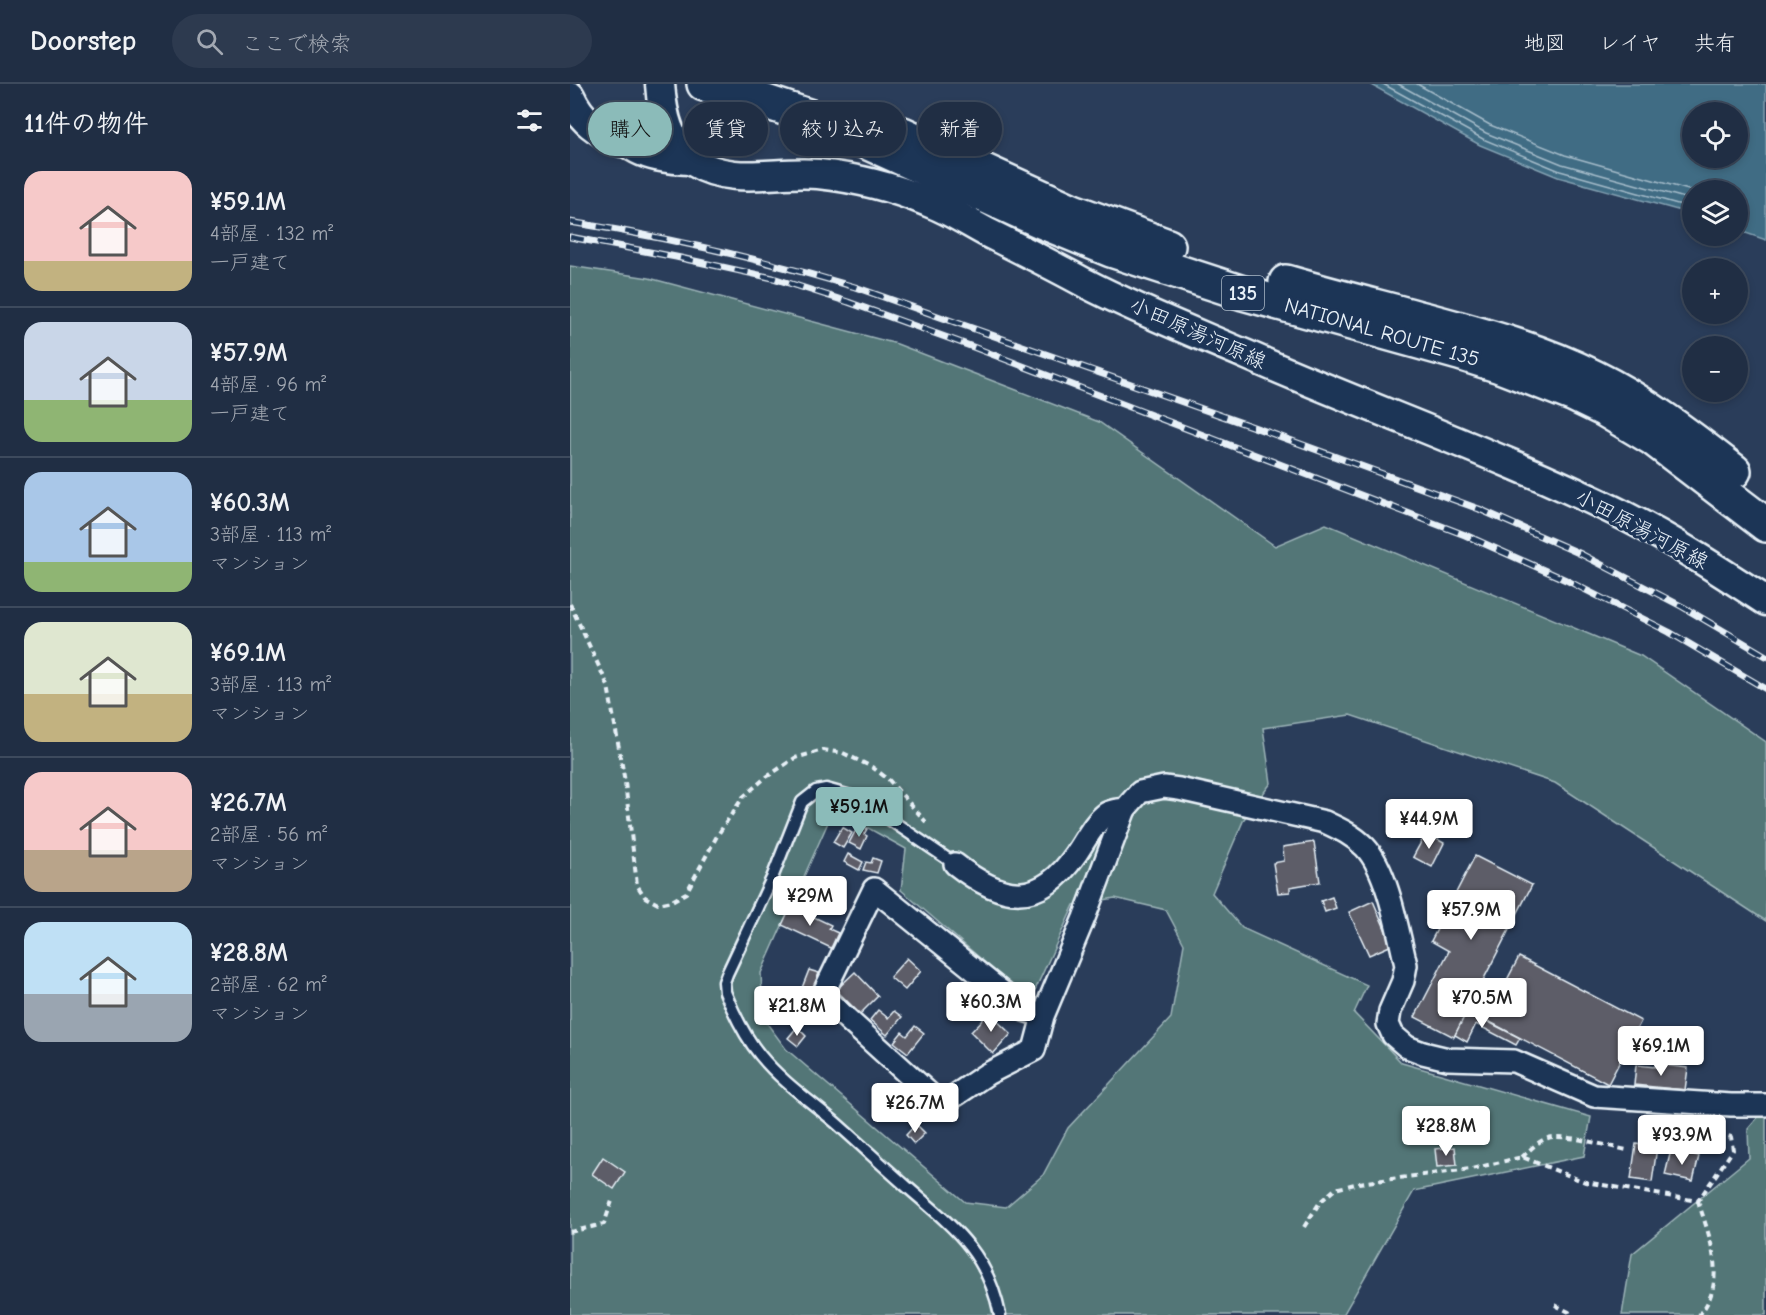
<!DOCTYPE html>
<html lang="ja">
<head>
<meta charset="utf-8">
<style>
	:root { --surface:#202e44; --page:#2d3a4f; --text:#f1f3f6; --muted:#a2a8b2; --line:#3d4a5d; --accent:#8bbbb9 }
	body { margin:0; font-family:"Comic Neue","Klee One",sans-serif; background:var(--page); color:var(--text); height:100vh; display:flex; flex-direction:column; font-size:22px; white-space:nowrap }
	* { box-sizing:border-box; margin:0 }
	p { font-size:20px; color:var(--muted) }
	.icon { flex:none; width:33px; height:33px; fill:none; stroke:currentColor; stroke-width:2; stroke-linecap:round; stroke-linejoin:round }
	.map { position:relative; flex:1; overflow:hidden }
	.details { display:flex; flex-direction:column; background:var(--surface); width:570px }
	.details>* { flex:none }
	.banner { position:absolute; left:18px; top:18px; width:570px; height:54px; display:flex; gap:12px }
	.fabs { position:absolute; left:1112px; top:18px; display:grid; gap:12px }
	.fabs a { display:grid; place-items:center; width:66px; height:66px; border-radius:50%; background:var(--surface); box-shadow:0 3px 9px #0003,0 0 0 2px var(--line); font-size:30px }
	.price { position:absolute; translate:-50% -51px; padding:0 14px; border-radius:6px; background:#fff; color:#222; font-size:20px; line-height:39px; filter:drop-shadow(0 2px 3px #0008) }
	.price::after { content:''; position:absolute; left:50%; top:36px; width:18px; height:14px; margin-left:-9px; background:inherit; clip-path:polygon(0 0,100% 0,50% 100%) }
	.price.on { background:var(--accent); color:#111 }
	ul { padding:0; list-style:none }
	li { display:flex; align-items:center; gap:18px; height:150px; padding:0 24px }
	li+li { border-top:2px solid var(--line) }
	li span { display:grid; place-items:center; flex:none; width:168px; height:120px; border-radius:18px; color:#555 }
	li>.icon { margin-inline-start:auto }
	span .icon { width:72px; height:72px; fill:#fffc; stroke-width:1 }
	li b { font-size:26px }
	h2 { display:flex; justify-content:space-between; align-items:center; height:72px; padding:0 24px; font-size:26px }
	.pill { padding:0 21px; border-radius:27px; background:var(--surface); box-shadow:0 3px 9px #0003,0 0 0 2px var(--line); font-size:21px; line-height:54px }
	.pill.on { background:var(--accent); color:#111 }
	header { display:flex; align-items:center; gap:36px; box-sizing:border-box; height:84px; padding:0 30px; background:var(--surface); border-bottom:2px solid var(--line) }
	header strong { font-size:28px }
	nav { display:flex; gap:33px; margin-inline-start:auto; font-size:21px }
	.search { width:420px; height:54px; background:var(--page); display:flex; align-items:center; gap:15px; box-sizing:border-box; padding:0 21px; border-radius:33px; color:var(--muted); font-size:22px }
	main { display:flex; flex:1; min-height:0 }
	.map>svg:first-child { display:block }
	.green { fill:#527677; stroke:#9db4b8; stroke-width:1.5; fill-rule:evenodd }
	.water { fill:#406c84; stroke:#83a1b2; stroke-width:1.5; fill-rule:evenodd }
	.lines { fill:none; stroke-linecap:round; stroke-linejoin:round }
	.shore { stroke:#a5bcca; stroke-width:1.5 }
	.building { fill:#5d5d67; stroke:#e8f1f8; stroke-width:1.5 }
	.lane-casing { stroke:#e8f1f8; stroke-width:15 }
	.street-casing { stroke:#e8f1f8; stroke-width:26 }
	.secondary-casing { stroke:#e8f1f8; stroke-width:33 }
	.highway-casing { stroke:#e8f1f8; stroke-width:38 }
	.path { stroke:#e8f1f8; stroke-width:4; stroke-dasharray:6 4.5; stroke-linecap:butt }
	.lane { stroke:#1d3557; stroke-width:10 }
	.street { stroke:#1d3557; stroke-width:21 }
	.secondary { stroke:#1d3557; stroke-width:28 }
	.highway { stroke:#1d3557; stroke-width:33 }
	.rail-casing { stroke:#e8f1f8; stroke-width:7 }
	.rail { stroke:#1d3557; stroke-width:4.5; stroke-dasharray:14; stroke-linecap:butt }
	.labels { text-anchor:middle; dominant-baseline:central; stroke-width:6; stroke-linejoin:round; paint-order:stroke }
	.shield { fill:#1d3557; stroke:#abb9c8; stroke-width:1.5 }
	.shield-label { font-size:20px; font-weight:bold; fill:#e8f1f8 }
	.street-label { font-size:21px; fill:#e8f1f8; stroke:#1d3557 }
</style>
</head>
<body>
<header>
<strong>Doorstep</strong>
<div class="search"><svg class="icon" aria-label="search" viewBox="0 0 24 24"><circle cx="10" cy="10" r="6"/><path d="M15 15l6 6"/></svg>ここで検索</div>
<nav><a>地図</a><a>レイヤ</a><a>共有</a></nav>
</header>
<main>
<section class="details">
<h2>11件の物件<svg class="icon" aria-label="filters" viewBox="0 0 24 24"><path d="M4 7h16M4 17h16"/><circle cx="9" cy="7" r="2"/><circle cx="15" cy="17" r="2"/></svg></h2>
<ul>
<li><span style="background:linear-gradient(#f6c9c9 75%,#c2b280 0)"><svg class="icon" aria-label="home" viewBox="0 0 24 24"><path d="M3 11l9-7 9 7M6 9v11h12V9"/></svg></span><div><b>¥59.1M</b><p>4部屋 · 132 m²</p><p>一戸建て</p></div></li>
<li><span style="background:linear-gradient(#c9d6e8 65%,#8fb573 0)"><svg class="icon" aria-label="home" viewBox="0 0 24 24"><path d="M3 11l9-7 9 7M6 9v11h12V9"/></svg></span><div><b>¥57.9M</b><p>4部屋 · 96 m²</p><p>一戸建て</p></div></li>
<li><span style="background:linear-gradient(#a9c7e8 75%,#8fb573 0)"><svg class="icon" aria-label="home" viewBox="0 0 24 24"><path d="M3 11l9-7 9 7M6 9v11h12V9"/></svg></span><div><b>¥60.3M</b><p>3部屋 · 113 m²</p><p>マンション</p></div></li>
<li><span style="background:linear-gradient(#dfe7d0 60%,#c2b280 0)"><svg class="icon" aria-label="home" viewBox="0 0 24 24"><path d="M3 11l9-7 9 7M6 9v11h12V9"/></svg></span><div><b>¥69.1M</b><p>3部屋 · 113 m²</p><p>マンション</p></div></li>
<li><span style="background:linear-gradient(#f6c9c9 65%,#b9a48a 0)"><svg class="icon" aria-label="home" viewBox="0 0 24 24"><path d="M3 11l9-7 9 7M6 9v11h12V9"/></svg></span><div><b>¥26.7M</b><p>2部屋 · 56 m²</p><p>マンション</p></div></li>
<li><span style="background:linear-gradient(#bfe0f5 60%,#9aa5b1 0)"><svg class="icon" aria-label="home" viewBox="0 0 24 24"><path d="M3 11l9-7 9 7M6 9v11h12V9"/></svg></span><div><b>¥28.8M</b><p>2部屋 · 62 m²</p><p>マンション</p></div></li>
</ul>
</section>
<div class="map">
<svg width="1196" height="1231" viewBox="0 0 1196 1231">
	<rect width="100%" height="100%" fill="#2a3d5a"/>
	<filter id="ink" filterUnits="userSpaceOnUse"><feTurbulence type="fractalNoise" baseFrequency=".0167" numOctaves="2"/><feDisplacementMap in="SourceGraphic" scale="12" xChannelSelector="R" yChannelSelector="G"/><feConvolveMatrix kernelMatrix="1 2 1 2 8 2 1 2 1" color-interpolation-filters="sRGB"/></filter>
	<g filter="url(#ink)">
		<g class="green">
			<path d="M0,182L79,194L327,260L529,338L705,462L756,440L1071,572L1196,658V837L985,699L780,631L693,644L701,699L674,735L642,809L672,844L797,901L784,929L832,979L1021,1033L1014,1072L844,1107L773,1231H0ZM264,725L336,765L331,806L460,917L504,821L545,814L596,826L614,860L601,934L498,1044L473,1091L436,1123L395,1118L216,965L193,934L191,889Z"/>
			<polygon points="1196,1024 1196,1231 1052,1231 1062,1170 1179,1074 1178,1045"/>
		</g>
		<path class="water" d="M800,0H1196V156L1167,146V106H1122V130L988,93L910,61ZM1122,28H1167V74H1122Z"/>
		<g class="lines">
			<g class="shore">
				<polyline points="813,0 913,55 990,87 1122,124"/>
				<polyline points="828,0 916,49 992,80 1122,116"/>
				<polyline points="847,0 920,41 995,71 1122,107"/>
			</g>
		</g>
		<g class="building">
			<polygon points="291,741 297,745 294,750 297,752 291,765 279,759 286,746 288,747"/>
			<polygon points="272,743 282,749 273,764 263,758"/>
			<polygon points="856,749 874,759 862,783 843,773"/>
			<polygon points="744,758 750,798 720,803 720,808 708,809 703,779 714,777 713,763"/>
			<polygon points="278,770 293,778 289,786 274,778"/>
			<polygon points="905,772 962,801 884,953 845,933 879,867 861,857"/>
			<polygon points="303,774 311,777 307,789 293,786 296,778 301,779"/>
			<polygon points="762,813 766,824 755,828 751,817"/>
			<polygon points="803,817 822,861 799,871 779,828"/>
			<polygon points="221,822 261,841 259,845 268,849 261,864 212,841"/>
			<polygon points="949,873 1071,937 1038,1000 916,936"/>
			<polygon points="337,874 351,887 335,906 320,893"/>
			<polygon points="239,886 249,889 241,912 230,909"/>
			<polygon points="285,888 308,912 290,930 266,906"/>
			<polygon points="308,926 318,934 324,927 332,933 317,951 300,936"/>
			<polygon points="897,927 950,954 946,961 906,940 897,958 885,951"/>
			<polygon points="419,929 441,950 423,970 401,948"/>
			<polygon points="345,942 354,949 338,969 324,958 332,948 337,952"/>
			<polygon points="227,943 236,952 228,962 218,954"/>
			<polygon points="1085,980 1118,984 1115,1006 1064,1001 1066,981 1085,983"/>
			<polygon points="346,1040 355,1049 344,1060 336,1051"/>
			<polygon points="1066,1060 1087,1063 1082,1098 1061,1095"/>
			<polygon points="885,1063 887,1081 867,1083 865,1065"/>
			<polygon points="1101,1066 1129,1072 1123,1097 1095,1091"/>
			<polygon points="33,1073 55,1088 44,1105 22,1090"/>
		</g>
		<g class="lines">
			<g class="lane-casing">
				<path id="lane" d="M385,780L288,714L256,705L246,707L232,718L202,794L157,890L154,898L155,908C164,930 175,953 190,971C211,997 240,1017 265,1038C289,1059 312,1081 336,1102C383,1143 417,1167 430,1231"/>
			</g>
			<g class="street-casing">
				<g id="street">
					<path d="M98,44L52,58C70,77 102,79 127,80"/>
					<path d="M385,780C432,817 469,824 506,770C515,757 524,738 537,729C542,726 550,726 555,725L570,708L594,703L609,705L755,738C770,745 783,751 795,763C818,787 828,848 836,881L833,897L820,927L818,940L823,951L837,963L853,969L878,975L944,977L1024,1012L1161,1021H1196"/>
					<polyline points="473,932 454,926 304,805 252,912 364,1014 377,1017 417,990 464,966 473,932 514,834 555,725"/>
				</g>
			</g>
			<g class="secondary-casing">
				<g id="secondary">
					<path d="M90,0C92,28 98,62 124,78C163,102 206,86 248,90C286,94 323,103 358,118C380,126 399,139 420,150C452,166 484,182 515,199C567,226 623,248 677,271C802,326 933,371 1055,432C1104,457 1150,487 1196,517"/>
					<path d="M0,12C11,37 28,48 52,58"/>
				</g>
			</g>
			<g class="highway-casing">
				<g id="highway">
					<polyline points="134,0 181,13 241,33 473,138 541,166 673,209 889,269 930,282 1002,310 1035,326 1082,354 1196,441"/>
					<polyline points="333,50 503,127 598,162"/>
					<path d="M716,198C764,212 813,224 861,237C917,252 972,267 1024,293C1075,318 1119,352 1164,387"/>
				</g>
			</g>
			<g class="path">
				<polyline points="0,520 38,602 55,698 67,801 75,813 88,820 102,817 116,809 147,752 173,713 195,694 225,674 253,666 273,669 302,683 318,695 356,738"/>
				<path d="M952,1073C960,1066 968,1057 978,1054C993,1049 1040,1063 1057,1066"/>
				<path d="M1128,1117C1140,1154 1158,1198 1129,1231"/>
				<polyline points="734,1143 750,1118 765,1105 789,1099 901,1085 952,1073 1015,1098 1128,1117 1163,1066 1161,1053 1128,1043"/>
				<polyline points="0,1148 34,1140 43,1114"/>
				<polyline points="985,1221 999,1228 1000,1231"/>
			</g>
			<use href="#lane" class="lane"/>
			<use href="#street" class="street"/>
			<use href="#secondary" class="secondary"/>
			<use href="#highway" class="highway"/>
			<g class="rail-casing">
				<g id="rail">
					<path d="M0,138C97,153 191,175 285,203L695,347L909,425L1011,470L1113,523L1196,572"/>
					<polyline points="0,153 106,173 203,194 278,218 403,263 895,451 996,496 1099,548 1196,605"/>
				</g>
			</g>
			<use href="#rail" class="rail"/>
		</g>
	</g>
	<g class="labels">
		<rect class="shield" x="652" y="192" width="42" height="34" rx="4.5"/>
		<g class="shield-label">
			<text x="673" y="209">135</text>
		</g>
		<g class="street-label">
			<text transform="translate(812 248) rotate(16)">NATIONAL ROUTE 135</text>
			<text transform="translate(628 249) rotate(24)">小田原湯河原線</text>
			<text transform="translate(1072 445) rotate(28)">小田原湯河原線</text>
		</g>
	</g>
</svg>
<div class="fabs">
<a><svg class="icon" aria-label="locate" viewBox="0 0 24 24"><circle cx="12" cy="12" r="6"/><path d="M12 2v4M12 18v4M2 12h4M18 12h4"/></svg></a>
<a><svg class="icon" aria-label="layers" viewBox="0 0 24 24"><path d="M12 4l9 5-9 5-9-5zM3 14l9 5 9-5"/></svg></a>
<a>+</a>
<a>−</a>
</div>
<b class="price on" style="left:289px;top:754px">¥59.1M</b>
<b class="price" style="left:859px;top:766px">¥44.9M</b>
<b class="price" style="left:240px;top:843px">¥29M</b>
<b class="price" style="left:901px;top:857px">¥57.9M</b>
<b class="price" style="left:912px;top:945px">¥70.5M</b>
<b class="price" style="left:421px;top:949px">¥60.3M</b>
<b class="price" style="left:227px;top:953px">¥21.8M</b>
<b class="price" style="left:1091px;top:993px">¥69.1M</b>
<b class="price" style="left:345px;top:1050px">¥26.7M</b>
<b class="price" style="left:876px;top:1073px">¥28.8M</b>
<b class="price" style="left:1112px;top:1082px">¥93.9M</b>
<div class="banner">
<a class="pill on">購入</a>
<a class="pill">賃貸</a>
<a class="pill">絞り込み</a>
<a class="pill">新着</a>
</div>
</div>
</main>
</body>
</html>
